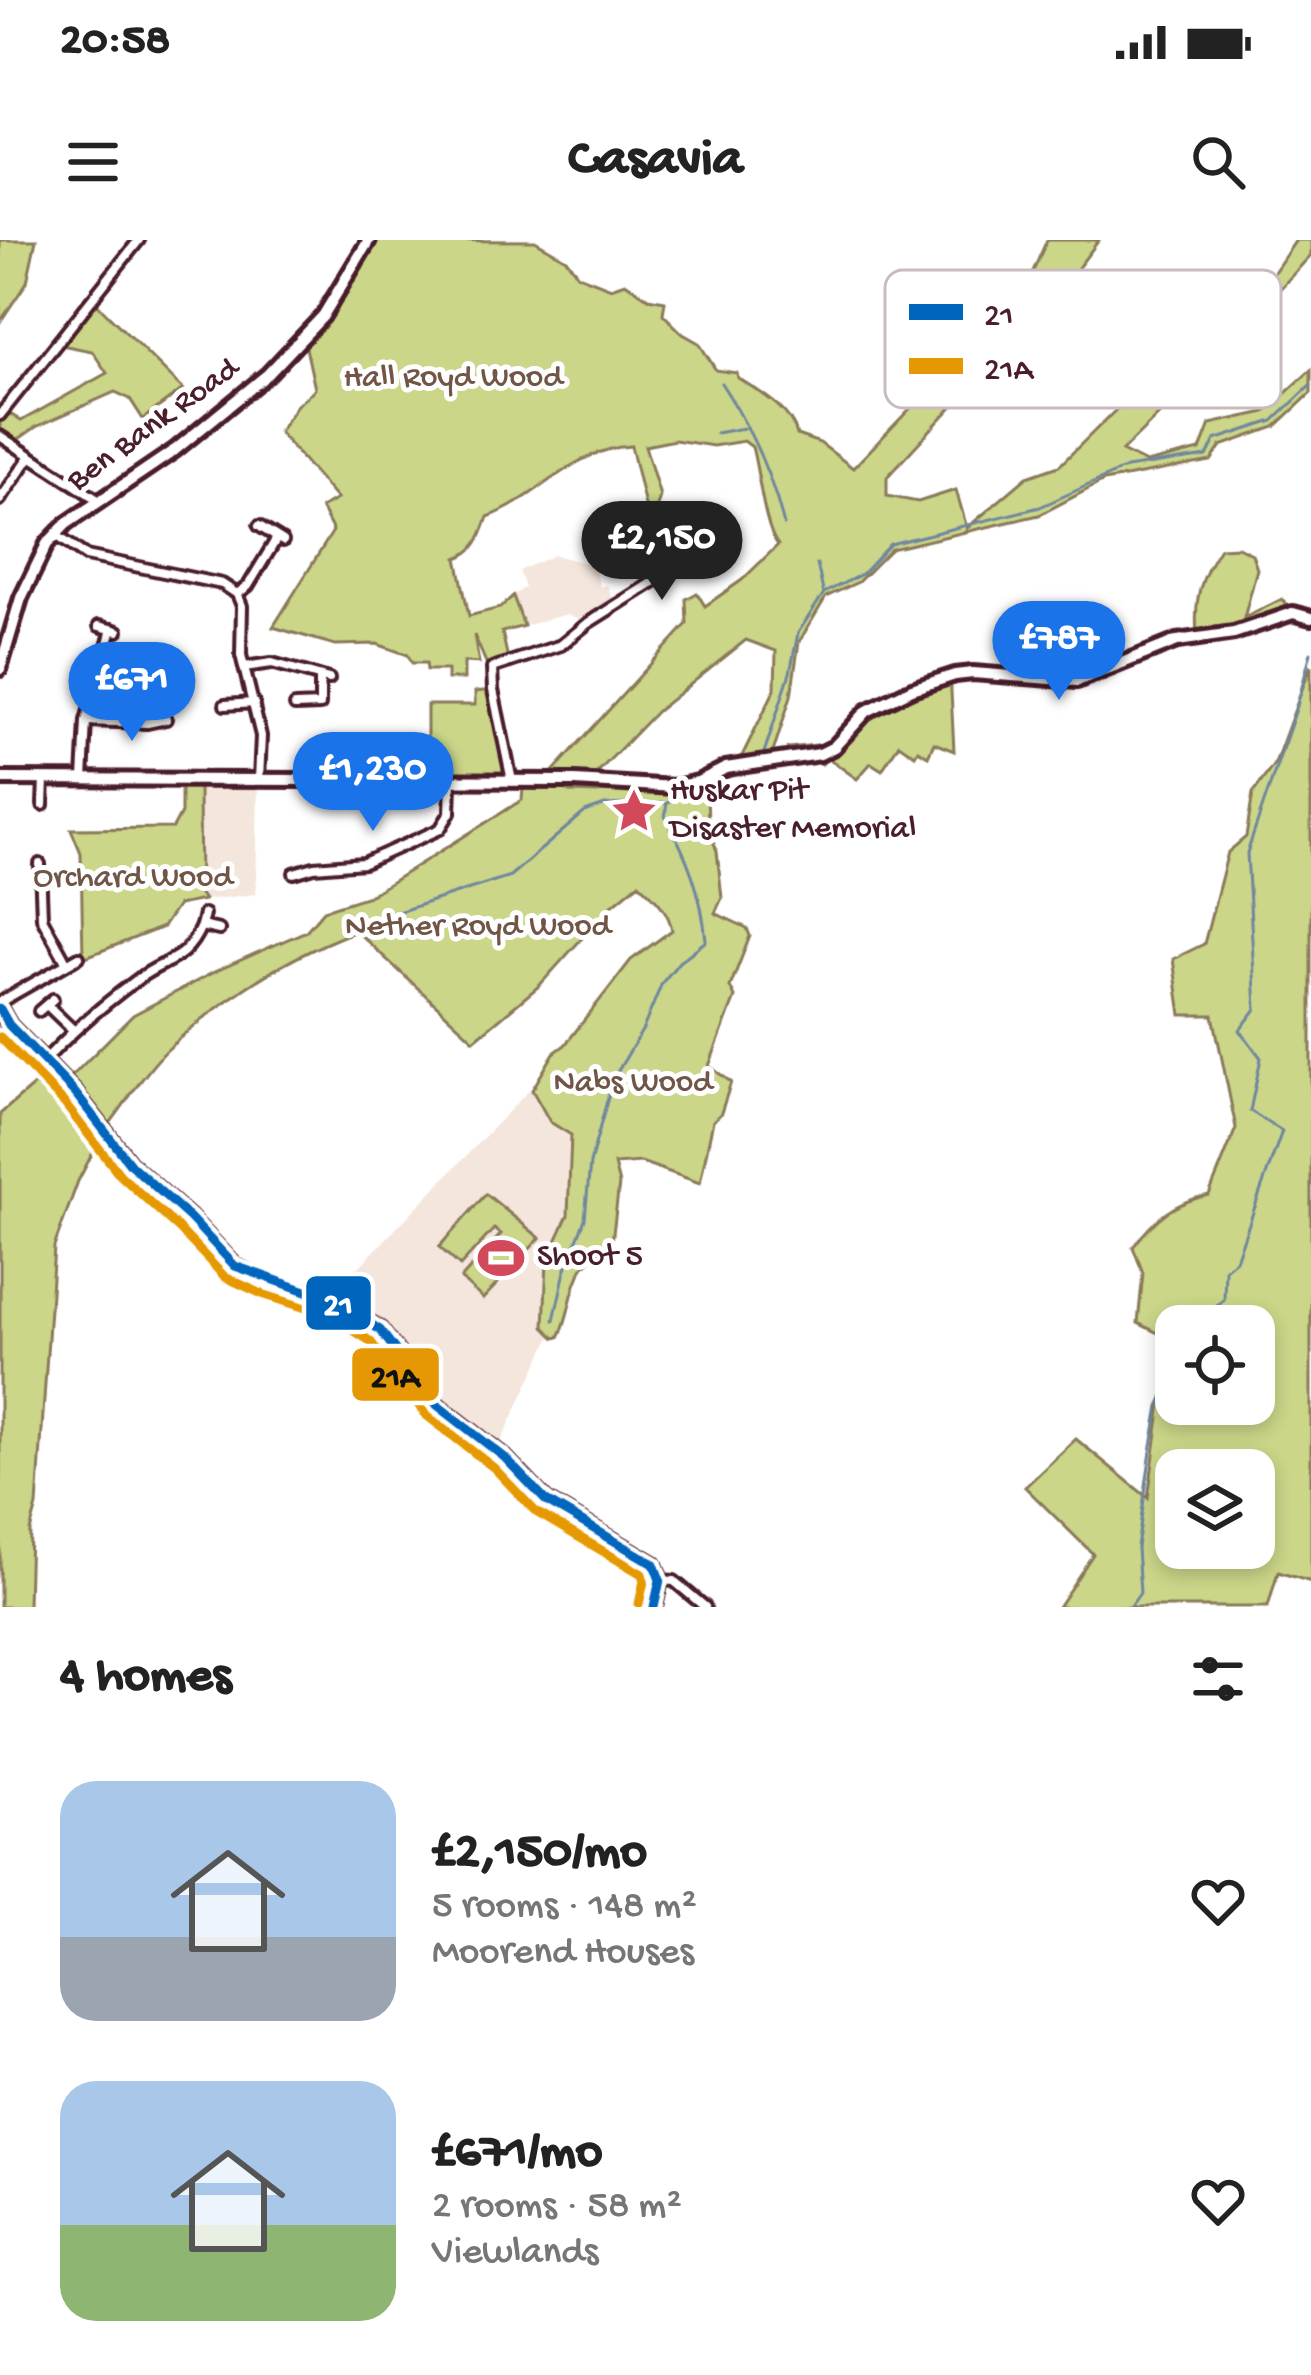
<!DOCTYPE html>
<html lang="en">
<head>
<meta charset="utf-8">
<style>
	:root { --surface:#fff; --page:#f2f2f2; --text:#222; --muted:#767676; --accent:#1a73e8 }
	body { margin:0; font-family:"Gochi Hand",sans-serif; background:var(--page); color:var(--text); height:100vh; display:flex; flex-direction:column; font-size:45px; white-space:nowrap }
	* { box-sizing:border-box; margin:0 }
	p { font-size:39px; color:var(--muted) }
	.icon { flex:none; width:66px; height:66px; fill:none; stroke:currentColor; stroke-width:2; stroke-linecap:round; stroke-linejoin:round }
	.map { position:relative; height:1367px; overflow:hidden }
	.panel { display:flex; flex-direction:column; background:var(--surface); flex:1 }
	.panel>* { flex:none }
	.buttons { position:absolute; left:1155px; top:1065px; display:grid; gap:24px }
	.buttons a { display:grid; place-items:center; width:120px; height:120px; border-radius:24px; background:var(--surface); box-shadow:0 6px 18px #0003; font-size:60px }
	.price { position:absolute; translate:-50% -102px; padding:0 27px; border-radius:42px; background:var(--accent); color:#fff; font-size:39px; line-height:78px; filter:drop-shadow(0 3px 6px #0008) }
	.price::after { content:''; position:absolute; left:50%; top:72px; width:36px; height:27px; margin-left:-18px; background:inherit; clip-path:polygon(0 0,100% 0,50% 100%) }
	.price.current { background:#222; color:#fff }
	ul { padding:0; list-style:none }
	li { display:flex; align-items:center; gap:36px; height:300px; padding:0 60px }
	li span { display:grid; place-items:center; flex:none; width:336px; height:240px; border-radius:36px; color:#555 }
	li>.icon { margin-inline-start:auto }
	span .icon { width:144px; height:144px; fill:#fffc; stroke-width:1 }
	li b { font-size:51px }
	h2 { display:flex; justify-content:space-between; align-items:center; height:144px; padding:0 60px; font-size:51px }
	.status { display:flex; justify-content:space-between; align-items:center; height:84px; padding:0 60px; background:var(--surface); direction:ltr }
	.status svg { height:33px; fill:currentColor }
	header { display:flex; justify-content:space-between; align-items:center; height:156px; padding:0 60px; background:var(--surface); font-size:54px; font-weight:700 }
	.map>svg:first-child { display:block }
	.built { fill:#f4e6dc }
	.green { fill:#cbd689; stroke:#8a7a5a; stroke-width:3; fill-rule:evenodd }
	.lines { fill:none; stroke-linecap:round; stroke-linejoin:round }
	.stream { stroke:#70879e; stroke-width:3 }
	.street-casing { stroke:#4a1f2b; stroke-width:16 }
	.secondary-casing { stroke:#4a1f2b; stroke-width:20 }
	.street { stroke:#fff; stroke-width:8 }
	.secondary { stroke:#fff; stroke-width:10 }
	.bus-1-casing { stroke:#fff; stroke-width:18 }
	.bus-2-casing { stroke:#fff; stroke-width:18 }
	.bus-1 { stroke:#0065bd; stroke-width:9 }
	.bus-2 { stroke:#e69804; stroke-width:9 }
	.labels { text-anchor:middle; dominant-baseline:central; stroke-width:10; stroke-linejoin:round; paint-order:stroke }
	.park-label { font-size:33px; fill:#715647; stroke:#fff }
	.street-label { font-size:33px; fill:#4a1f2b; stroke:#fff }
	.poi-label { font-size:33px; fill:#4a1f2b; stroke:#fff; text-anchor:start }
	.key { fill:#fff; stroke:#c9bcbf; stroke-width:3 }
	.key-label { font-size:33px; fill:#4a1f2b }
	.line-badge { stroke:#fff; stroke-width:4.5 }
	.badge-label { font-size:33px; text-anchor:middle; font-weight:bold; fill:#fff }
	.pale-badge-label { font-size:33px; text-anchor:middle; font-weight:bold; fill:#111 }
</style>
</head>
<body>
<div class="status"><b>20:58</b><svg viewBox="0 0 49 12"><path d="M0 12V9h3v3zM5 12V6h3v6zM10 12V3h3v9zM15 12V0h3v12zM26 1h20v11H26zM47 4h2v5h-2z"/></svg></div>
<header><svg class="icon" aria-label="menu" viewBox="0 0 24 24"><path d="M4 6h16M4 12h16M4 18h16"/></svg>Casavia<svg class="icon" aria-label="search" viewBox="0 0 24 24"><circle cx="10" cy="10" r="6"/><path d="M15 15l6 6"/></svg></header>
<div class="map">
<svg width="1311" height="1367" viewBox="0 0 1311 1367">
	<rect width="100%" height="100%" fill="#fff"/>
	<filter id="ink" filterUnits="userSpaceOnUse"><feTurbulence type="fractalNoise" baseFrequency=".00833" numOctaves="2"/><feDisplacementMap in="SourceGraphic" scale="24" xChannelSelector="R" yChannelSelector="G"/><feConvolveMatrix kernelMatrix="1 2 1 2 8 2 1 2 1" color-interpolation-filters="sRGB"/></filter>
	<g filter="url(#ink)">
		<g class="built">
			<polygon points="554,315 593,325 600,347 607,345 614,362 583,381 567,374 524,386 513,356 525,347 519,331"/>
			<polygon points="258,545 256,654 204,660 200,655 199,547"/>
			<polygon points="535,844 533,856 540,868 550,882 571,895 570,959 544,1049 544,1087 552,1094 498,1208 445,1166 385,1084 335,1052"/>
		</g>
		<g class="green">
			<polygon points="0,0 36,0 27,42 0,82"/>
			<path d="M374,0L535,1L566,19L578,35L611,48L625,43L648,58L665,61L663,74L683,94L699,103L716,130L737,133L738,138C760,152 792,170 797,195L820,203L853,228L1025,49L1047,0H1099L1068,41L887,237V256L918,262L956,250L967,288L1027,237L1059,226L1135,151L1272,35L1296,0H1311V15L1210,125L1122,211L1146,223L1200,210L1210,184L1265,172L1311,130V153L1275,187L1221,206L1211,221L1104,241L1039,275L891,309L858,342L826,357L799,402L791,456L772,515L707,548L708,587L717,611L722,658L715,673L747,688L750,696L730,747L735,757L709,826L731,842L721,873L713,881L700,943L641,922L614,924L619,944L612,1002C602,1013 590,1016 582,1029C569,1051 571,1074 559,1097L555,1098L544,1087L547,1021L568,975L571,895L550,882L532,850L554,813L565,805L631,720L672,690C668,669 654,657 639,643L611,666L539,746L474,800L356,691C285,718 221,759 166,811C144,832 127,862 108,886L70,838L133,775L214,732L306,691L324,670L369,656L522,560L523,547L564,546L569,552L598,553L605,548L676,554L705,548L690,538L742,516L775,449L776,411L746,400L657,471L596,534L548,537L687,384L686,359L697,353L705,366L742,340L778,305C764,289 759,232 752,207L744,201L713,206L675,200L645,206L660,256L655,274L646,270L631,206C572,209 539,258 488,277C481,296 477,311 457,318L469,376L500,368L513,356L524,386L502,392L508,419L487,425L474,395L479,423L464,422V439H447V430H427L426,423H412L408,415L377,404L335,405L273,387L333,291L321,268L337,259L279,192L296,166L315,149L305,103L331,70Z"/>
			<polygon points="95,62 183,149 143,179 130,159 115,152 36,187 10,205 0,196 0,175 4,170 21,181 107,133 92,111 61,105"/>
			<path d="M1238,307L1252,314L1257,329L1244,378L1282,359L1293,370L1234,390L1197,395C1194,359 1200,338 1220,308Z"/>
			<path d="M1311,425V1342L1278,1332L1268,1367H1058L1093,1314L1025,1247L1076,1199L1148,1258L1161,1163L1173,1133L1174,1101L1138,1083L1143,1033L1133,1007C1154,979 1174,962 1209,955L1236,888L1213,775H1181L1173,719L1204,704L1228,612L1246,597L1253,553L1275,523ZM1176,1086H1254V1164H1176ZM1176,1230H1254V1308H1176Z"/>
			<polygon points="950,431 954,511 934,503 928,516 918,510 915,515 899,504 882,530 871,523 857,539 828,518 822,524 816,519 797,520 788,508 826,504 868,463 919,438"/>
			<polygon points="491,450 508,536 427,537 427,465 475,465 475,452"/>
			<polygon points="181,546 199,547 200,654 204,660 178,665 163,687 83,718 81,613 71,589 173,588 181,573"/>
			<polygon points="49,832 101,897 78,941 54,1007 37,1266 30,1291 28,1367 0,1367 0,874"/>
			<polygon points="486,954 540,998 483,1059 461,1039 501,994 494,989 460,1026 439,1007"/>
		</g>
		<g class="lines">
			<g class="stream">
				<path d="M721,143C750,187 771,233 784,285"/>
				<polyline points="716,193 744,188"/>
				<polyline points="817,324 823,351"/>
				<polyline points="763,516 790,433 798,393 824,353 862,334 890,304 1040,267 1126,228 1207,216 1215,200 1273,181 1311,145"/>
				<polyline points="342,690 510,636 585,572 605,565 667,563 737,531"/>
				<path d="M554,1080L565,1031L585,979L590,923L613,839L643,789L662,743L679,722L706,701C702,654 688,617 665,576L667,563"/>
				<polyline points="1194,1086 1224,1060 1225,1029 1236,1020 1282,891 1250,871 1261,818 1240,790 1256,769 1247,613 1297,466 1311,412"/>
				<polyline points="1130,1367 1140,1353 1137,1308 1151,1211 1159,1166 1176,1134"/>
			</g>
			<g class="street-casing">
				<g id="street">
					<polyline points="0,175 139,0"/>
					<polyline points="0,196 98,260"/>
					<polyline points="0,260 29,218"/>
					<polyline points="259,286 283,301"/>
					<polyline points="56,295 86,316 222,344 237,354 242,366 241,415 261,496 259,540"/>
					<polyline points="237,354 248,346 277,298"/>
					<polyline points="99,386 118,391"/>
					<polyline points="244,427 272,423 329,439"/>
					<polyline points="225,465 254,463"/>
					<polyline points="295,466 320,465 320,437"/>
					<polyline points="86,481 147,483 166,479"/>
					<polyline points="83,539 86,481 112,389"/>
					<polyline points="512,541 493,450 492,428 561,405 588,383 680,325 724,315"/>
					<polyline points="43,565 44,539"/>
					<polyline points="40,624 42,678 66,722"/>
					<polyline points="294,633 314,627 364,623 440,589 450,573 451,541"/>
					<polyline points="201,686 204,674"/>
					<polyline points="0,762 79,717"/>
					<polyline points="48,766 73,790"/>
					<polyline points="39,771 53,759"/>
					<path d="M44,821C73,790 104,764 138,739C166,718 185,723 201,686L219,690"/>
					<polyline points="660,1340 674,1341 705,1367"/>
				</g>
			</g>
			<g class="secondary-casing">
				<g id="secondary">
					<polyline points="0,429 21,358 47,304 66,284 175,210 268,134 323,76 369,0"/>
					<polyline points="0,539 575,541 675,547 698,542 726,528 820,514 834,507 867,471 912,449 955,435 973,433 1077,441 1177,401 1234,393 1293,373 1311,378"/>
					<polyline points="0,769 9,785 75,853 131,925 190,978 235,1026 266,1040 337,1062 380,1090 437,1165 504,1217 546,1261 654,1324 660,1340 654,1367"/>
				</g>
			</g>
			<use href="#street" class="street"/>
			<use href="#secondary" class="secondary"/>
			<g class="bus-1-casing">
				<polyline id="bus-1" points="0,769 9,785 75,853 131,925 190,978 235,1026 337,1062 380,1090 437,1165 504,1217 546,1261 654,1324 660,1340 654,1367"/>
			</g>
			<g class="bus-2-casing">
				<polyline id="bus-2" points="0,797 64,863 120,935 179,989 225,1037 262,1054 331,1076 370,1101 426,1175 494,1228 536,1272 642,1334 644,1341 639,1364"/>
			</g>
			<use href="#bus-1" class="bus-1"/>
			<use href="#bus-2" class="bus-2"/>
		</g>
	</g>
	<defs>
		<g id="sight-bare" transform="scale(3.6)"><path d="M0-6L1.8-2.2L6-1.7L2.9 1.2L3.7 5.4L0 3.3L-3.7 5.4L-2.9 1.2L-6-1.7L-1.8-2.2Z" fill="#d1495b" stroke="#fff" stroke-width="2.5" paint-order="stroke"/></g>
		<g id="stadium-bare" transform="scale(3.6)"><path d="M0-5a6.5 5 0 1 0 0 10a6.5 5 0 1 0 0-10ZM-3.5-1.8h7v3.6h-7Z" fill="#d1495b" stroke="#fff" stroke-width="2.5" paint-order="stroke"/></g>
	</defs>
	<g fill-rule="evenodd">
		<use href="#sight-bare" x="634" y="571"/>
		<use href="#stadium-bare" x="501" y="1018"/>
	</g>
	<g class="labels">
		<g class="park-label">
			<text x="453" y="139">Hall Royd Wood</text>
			<text x="133" y="639">Orchard Wood</text>
			<text x="478" y="688">Nether Royd Wood</text>
			<text x="633" y="844">Nabs Wood</text>
		</g>
		<g class="street-label">
			<text transform="translate(154 186) rotate(-36)">Ben Bank Road</text>
		</g>
		<g class="poi-label">
			<text x="670" y="552">Huskar Pit<tspan x="670" dy="38">Disaster Memorial</tspan></text>
			<text x="537" y="1018">Shoot 5</text>
		</g>
	</g>
	<rect x="885" y="30" width="396" height="138" rx="18" class="key"/>
	<rect x="909" y="64" width="54" height="16" fill="#0065bd"/>
	<rect x="909" y="118" width="54" height="16" fill="#e69804"/>
	<g class="key-label">
		<text x="984" y="84">21</text>
		<text x="984" y="138">21A</text>
	</g>
	<g class="line-badge">
		<rect x="304" y="1034" width="69" height="58" rx="12" fill="#0065bd"/>
		<rect x="350" y="1106" width="91" height="57" rx="12" fill="#e69804"/>
	</g>
	<g class="badge-label">
		<text x="338" y="1074">21</text>
	</g>
	<g class="pale-badge-label">
		<text x="395" y="1146">21A</text>
	</g>
</svg>
<div class="buttons">
<a><svg class="icon" aria-label="locate" viewBox="0 0 24 24"><circle cx="12" cy="12" r="6"/><path d="M12 2v4M12 18v4M2 12h4M18 12h4"/></svg></a>
<a><svg class="icon" aria-label="layers" viewBox="0 0 24 24"><path d="M12 4l9 5-9 5-9-5zM3 14l9 5 9-5"/></svg></a>
</div>
<b class="price current" style="left:662px;top:363px">£2,150</b>
<b class="price" style="left:1059px;top:463px">£787</b>
<b class="price" style="left:132px;top:504px">£671</b>
<b class="price" style="left:373px;top:594px">£1,230</b>
</div>
<section class="panel">
<h2>4 homes<svg class="icon" aria-label="filters" viewBox="0 0 24 24"><path d="M4 7h16M4 17h16"/><circle cx="9" cy="7" r="2"/><circle cx="15" cy="17" r="2"/></svg></h2>
<ul>
<li><span style="background:linear-gradient(#a9c7e8 65%,#9aa5b1 0)"><svg class="icon" aria-label="home" viewBox="0 0 24 24"><path d="M3 11l9-7 9 7M6 9v11h12V9"/></svg></span><div><b>£2,150/mo</b><p>5 rooms · 148 m²</p><p>Moorend Houses</p></div><svg class="icon" aria-label="heart" viewBox="0 0 24 24"><path d="M12 20l-8-8c-3-5 5-10 8-4 3-6 11-1 8 4z"/></svg></li>
<li><span style="background:linear-gradient(#a9c7e8 60%,#8fb573 0)"><svg class="icon" aria-label="home" viewBox="0 0 24 24"><path d="M3 11l9-7 9 7M6 9v11h12V9"/></svg></span><div><b>£671/mo</b><p>2 rooms · 58 m²</p><p>Viewlands</p></div><svg class="icon" aria-label="heart" viewBox="0 0 24 24"><path d="M12 20l-8-8c-3-5 5-10 8-4 3-6 11-1 8 4z"/></svg></li>
</ul>
</section>
</body>
</html>
